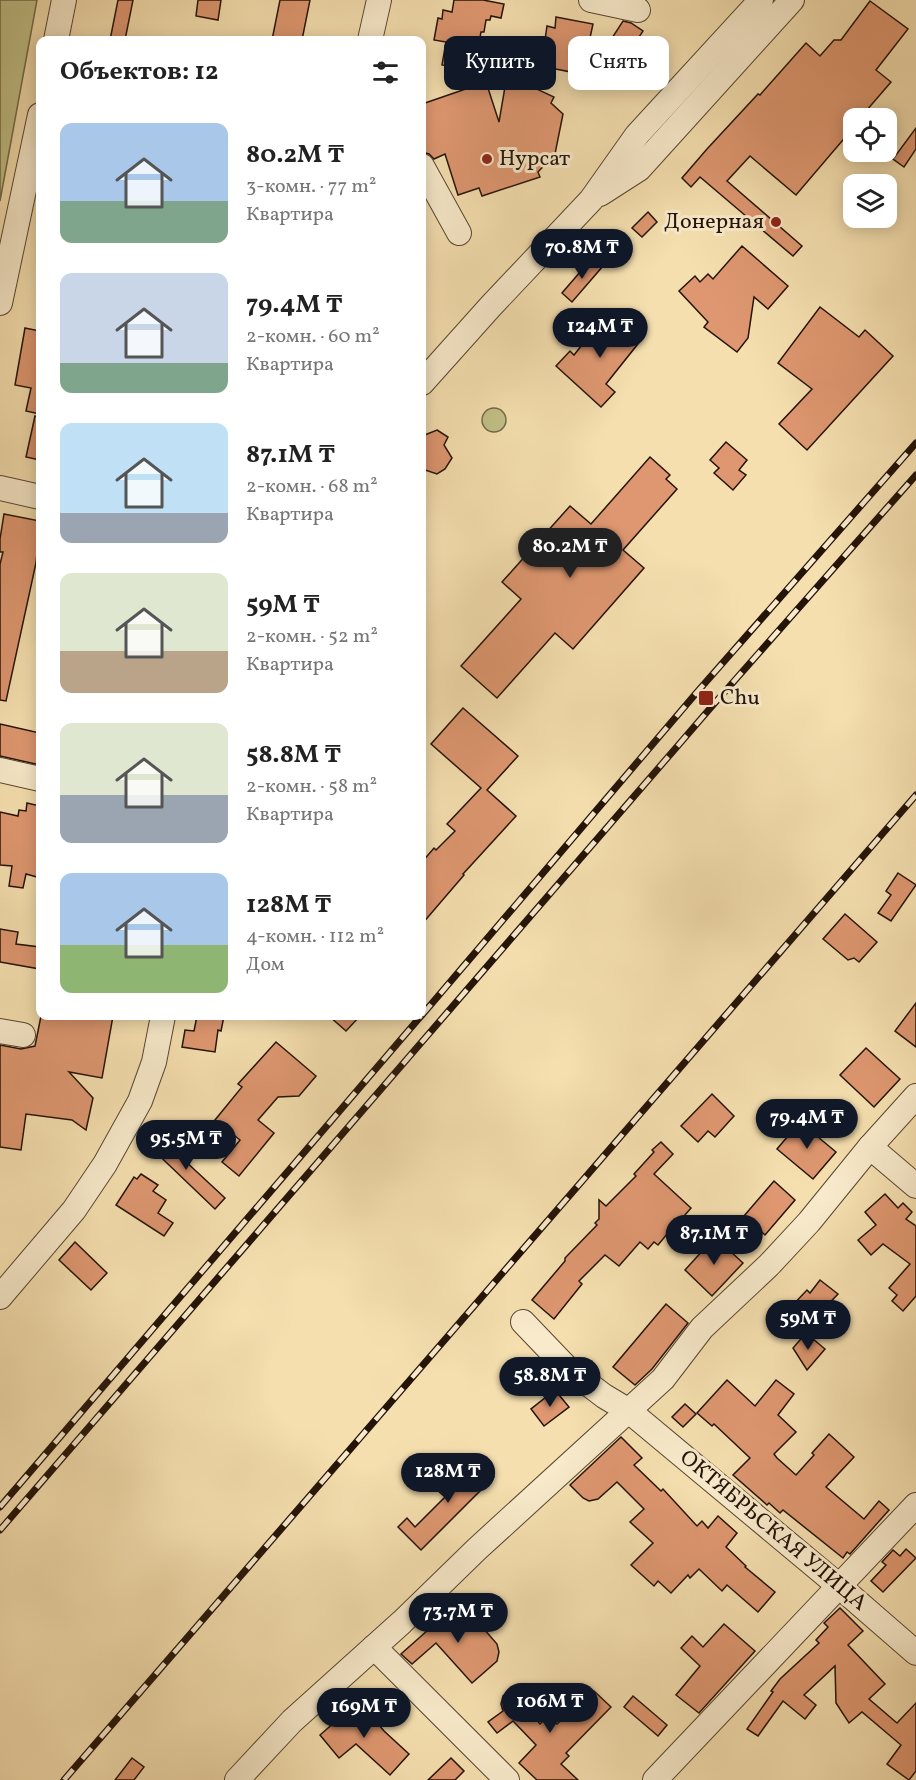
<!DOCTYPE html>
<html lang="ru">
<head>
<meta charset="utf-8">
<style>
	:root { --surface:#fff; --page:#f6f6f6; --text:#222; --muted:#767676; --accent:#111827 }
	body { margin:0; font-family:Vollkorn,serif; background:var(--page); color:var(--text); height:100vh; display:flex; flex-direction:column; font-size:22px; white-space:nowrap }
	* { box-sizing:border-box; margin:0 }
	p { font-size:20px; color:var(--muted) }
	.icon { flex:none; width:33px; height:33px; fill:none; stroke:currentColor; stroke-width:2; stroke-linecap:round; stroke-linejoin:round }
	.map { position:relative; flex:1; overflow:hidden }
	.drawer { position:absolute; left:36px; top:36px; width:390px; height:984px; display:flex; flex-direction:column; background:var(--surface); border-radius:12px; box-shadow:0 3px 15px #0003 }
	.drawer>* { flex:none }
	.top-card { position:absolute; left:444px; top:36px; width:381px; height:54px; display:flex; gap:12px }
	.fabs { position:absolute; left:843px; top:108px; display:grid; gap:12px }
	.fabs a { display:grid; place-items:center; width:54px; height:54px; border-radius:12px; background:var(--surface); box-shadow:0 3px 15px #0003; font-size:30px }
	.price { position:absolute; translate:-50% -51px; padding:0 14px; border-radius:21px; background:var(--accent); color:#fff; font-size:20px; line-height:39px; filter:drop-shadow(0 2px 3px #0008) }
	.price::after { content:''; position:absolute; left:50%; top:36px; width:18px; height:14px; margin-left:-9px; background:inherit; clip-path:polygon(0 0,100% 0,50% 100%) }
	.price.current { background:#222; color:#fff }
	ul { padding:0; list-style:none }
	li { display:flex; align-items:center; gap:18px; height:150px; padding:0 24px }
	li span { display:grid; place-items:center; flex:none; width:168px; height:120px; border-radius:12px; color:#555 }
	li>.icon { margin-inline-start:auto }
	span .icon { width:72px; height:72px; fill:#fffc; stroke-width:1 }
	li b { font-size:26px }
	h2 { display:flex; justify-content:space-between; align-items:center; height:72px; padding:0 24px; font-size:26px }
	.tag { padding:0 21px; border-radius:12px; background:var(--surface); box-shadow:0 3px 15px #0003; font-size:21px; line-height:54px }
	.tag.current { background:var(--accent); color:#fff }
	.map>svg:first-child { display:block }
	.green { fill:#c1c087; stroke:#726a48; stroke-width:1.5 }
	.building { fill:#de9770; stroke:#241309; stroke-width:1.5 }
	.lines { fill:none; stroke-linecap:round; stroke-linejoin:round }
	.minor-casing { stroke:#584632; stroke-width:26 }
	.minor { stroke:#f8eacb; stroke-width:24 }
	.rail-casing { stroke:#241309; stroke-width:7 }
	.rail { stroke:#f8eacb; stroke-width:4.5; stroke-dasharray:14; stroke-linecap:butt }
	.poi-dot { fill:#8f2418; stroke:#f8eacb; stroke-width:2 }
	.labels { text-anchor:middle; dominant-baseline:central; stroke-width:6; stroke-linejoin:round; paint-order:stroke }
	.poi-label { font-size:22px; fill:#241309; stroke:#f8eacb; text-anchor:start }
	.street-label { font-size:22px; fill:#241309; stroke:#f8eacb }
</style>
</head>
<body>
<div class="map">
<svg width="916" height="1780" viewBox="0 0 916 1780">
	<rect width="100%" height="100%" fill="#f5dfaf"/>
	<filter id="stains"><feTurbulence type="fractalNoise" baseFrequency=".00333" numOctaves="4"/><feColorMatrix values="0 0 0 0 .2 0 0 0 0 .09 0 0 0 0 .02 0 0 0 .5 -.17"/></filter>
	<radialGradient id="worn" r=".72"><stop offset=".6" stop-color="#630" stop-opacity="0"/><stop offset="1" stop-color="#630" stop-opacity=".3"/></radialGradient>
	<g class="green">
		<polygon points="0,0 37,0 0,201"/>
		<circle cx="494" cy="420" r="12"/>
	</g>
	<g class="building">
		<polygon points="118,0 133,0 125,40 110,40"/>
		<polygon points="198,0 221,0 218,20 196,16"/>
		<polygon points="280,0 310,0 302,40 272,40"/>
		<polygon points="454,0 483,0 504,4 501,18 491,16 490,20 486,20 484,32 481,32 477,54 465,52 464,55 497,70 496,74 442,65 446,42 434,40 438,18 442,19 443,10 452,12"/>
		<polygon points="870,1 908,29 876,70 891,82 860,118 854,118 854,127 796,195 750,156 727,181 802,246 793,256 700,177 691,187 682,178 707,149 758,94 760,95 806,43 820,56 834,40 841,40"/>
		<polygon points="556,17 593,24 588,47 577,40 571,72 510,60 512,46 537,50 539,39 545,40 547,26 555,28"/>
		<polygon points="623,21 631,23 643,31 619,68 616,66 610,78 599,72 606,58 601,55"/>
		<polygon points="507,75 554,97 551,103 563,114 555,154 538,172 540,177 482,196 479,188 458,195 445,154 434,159 429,154 422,152 422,104 486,82 499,122"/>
		<polygon points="916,128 916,149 904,167 893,159"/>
		<polygon points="648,212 657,222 642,237 632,228"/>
		<polygon points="742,246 788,286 768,309 754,297 748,338 737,352 704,327 708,322 679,291 695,276 700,282 708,274 713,279"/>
		<polygon points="593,257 603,266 572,302 562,293"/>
		<polygon points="820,307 859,337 865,330 893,356 807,450 779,424 812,389 778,363"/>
		<polygon points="607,313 641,340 606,384 615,392 601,407 556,366 570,351 574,355"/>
		<polygon points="25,328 40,331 40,414 26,411 31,388 15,385"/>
		<polygon points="35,416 40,417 40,460 26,457"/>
		<polygon points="437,430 448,437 444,445 452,458 445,469 437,474 422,469 422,436"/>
		<polygon points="726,442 747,460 739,470 746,475 733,490 714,473 719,468 710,460"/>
		<polygon points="650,457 670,475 666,479 677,489 623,550 644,568 573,649 555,633 497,698 461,666 521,599 502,582 570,506 591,524"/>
		<polygon points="4,514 40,521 36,563 6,701 0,700 0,564 3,552 0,552 0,539"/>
		<polygon points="463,708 518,756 487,790 516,816 463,874 464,875 422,924 422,862 434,848 436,850 455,831 447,824 481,788 431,744"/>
		<polygon points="0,724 40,733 40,765 0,756"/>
		<polygon points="27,803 40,806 40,822 38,838 40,839 40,856 37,877 26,874 23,888 9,886 12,866 0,865 0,812 18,816 19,810 26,811"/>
		<polygon points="898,873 916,885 891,921 878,913 891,895 886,891"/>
		<polygon points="845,914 877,942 859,962 854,958 848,960 823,939"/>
		<polygon points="0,929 18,932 16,944 40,947 40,969 0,962"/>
		<polygon points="916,1003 916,1047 895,1031"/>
		<polygon points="41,1016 113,1016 102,1078 69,1072 93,1098 86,1130 72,1120 26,1114 21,1150 0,1147 0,1045 21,1049 35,1046"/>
		<polygon points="197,1016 224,1016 221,1031 218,1030 215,1052 182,1047 185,1030 194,1031"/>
		<polygon points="329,1016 360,1016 346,1031"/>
		<polygon points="276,1042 316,1076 299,1096 278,1097 258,1120 274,1133 239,1176 222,1162 240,1140 215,1120 242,1087 238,1084"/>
		<polygon points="866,1048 900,1079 874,1107 840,1075"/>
		<polygon points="712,1094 734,1116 715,1137 708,1131 698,1142 681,1126"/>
		<polygon points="800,1122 836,1152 813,1179 777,1149"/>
		<polygon points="155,1133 225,1198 215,1209 146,1143"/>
		<polygon points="661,1142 673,1154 654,1174 691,1208 679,1222 678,1221 658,1245 654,1242 648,1249 640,1242 619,1266 605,1255 579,1281 582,1284 554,1319 532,1300 565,1261 565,1258 597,1225 595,1223 599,1219 599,1200 606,1206 636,1176 634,1174 654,1152 652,1150"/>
		<polygon points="141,1174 158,1185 153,1191 166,1200 158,1213 173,1223 164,1236 116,1205 134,1177 137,1179"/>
		<polygon points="774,1181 795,1200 765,1235 744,1216"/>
		<polygon points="885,1194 898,1208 903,1203 912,1212 906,1219 916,1226 916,1296 903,1311 892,1301 897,1295 889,1288 910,1264 883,1244 871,1255 858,1240 876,1225 865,1212"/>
		<polygon points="715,1237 743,1263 712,1296 685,1270"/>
		<polygon points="75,1242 107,1273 91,1290 59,1260"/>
		<polygon points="820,1280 838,1294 808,1325 790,1308 807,1290 810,1293"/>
		<polygon points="666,1304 688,1323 652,1369 635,1385 613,1367"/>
		<polygon points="806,1333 825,1349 807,1370 793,1348"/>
		<polygon points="727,1380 755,1406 776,1380 794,1394 778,1415 796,1432 774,1454 777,1458 796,1475 814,1455 812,1453 829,1434 854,1457 826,1487 864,1519 879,1501 889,1510 850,1554 847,1552 843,1558 783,1510 780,1513 769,1503 767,1505 733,1475 750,1458 714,1424 712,1426 697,1413"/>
		<polygon points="555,1390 569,1407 544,1426 531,1409"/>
		<polygon points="685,1404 696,1414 683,1427 672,1417"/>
		<polygon points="621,1437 642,1458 634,1465 661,1491 663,1489 697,1526 702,1521 708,1528 718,1516 737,1533 726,1547 746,1566 745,1567 775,1592 758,1612 727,1585 722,1591 699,1569 690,1578 688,1575 671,1593 658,1581 654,1586 631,1565 653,1543 630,1522 644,1509 617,1482 598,1499 589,1501 583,1498 570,1485"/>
		<polygon points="481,1463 494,1477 421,1550 398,1527 407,1518 415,1527 445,1497 435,1488 456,1467 467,1477"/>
		<polygon points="906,1549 916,1558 883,1592 871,1581 886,1565 882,1562 893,1550 900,1556"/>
		<polygon points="453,1604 473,1624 477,1621 497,1644 499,1652 497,1661 472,1683 436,1643 412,1664 401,1654 428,1630"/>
		<polygon points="840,1608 863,1631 848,1645 885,1684 869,1699 897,1723 916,1703 916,1771 909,1780 887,1764 901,1745 862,1712 849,1723 836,1703 835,1666 804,1695 816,1705 805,1719 783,1701 758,1736 747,1729 773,1692 771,1691 780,1679 819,1643 816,1640 828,1627 824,1623"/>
		<polygon points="724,1624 755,1651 699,1713 676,1695 700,1666 681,1648 692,1636 703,1647"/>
		<polygon points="512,1688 540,1724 549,1716 557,1724 579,1703 581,1705 594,1691 611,1707 566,1753 569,1756 561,1764 578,1780 537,1780 519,1763 536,1745 513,1721 497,1733 488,1722 503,1711 501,1704 503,1696"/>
		<polygon points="633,1696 667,1725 658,1736 624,1707"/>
		<polygon points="359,1701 384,1731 409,1754 390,1775 356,1744 339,1758 320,1735"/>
		<polygon points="132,1758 144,1767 134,1780 115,1780"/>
		<polygon points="451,1758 464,1771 455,1780 428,1780"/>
	</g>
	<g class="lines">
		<g class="minor-casing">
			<g id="minor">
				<polyline points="591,0 638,10"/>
				<polyline points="56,40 64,0"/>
				<polyline points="370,40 379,0"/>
				<polyline points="422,166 459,233"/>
				<polyline points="600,194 639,169 792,0"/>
				<polyline points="0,303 40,115"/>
				<polyline points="422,383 490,307 591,200 637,135 761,0"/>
				<polyline points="0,488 40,497"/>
				<polyline points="0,770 40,779"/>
				<polyline points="0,1031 23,1035"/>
				<polyline points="870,1147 916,1186"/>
				<polyline points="0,1297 74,1210 105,1164 140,1101 154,1062 163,1016"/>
				<polyline points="523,1322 567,1368 604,1396 629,1411 839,1586 916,1653"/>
				<polyline points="374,1647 507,1780"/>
				<polyline points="237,1780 292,1721 402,1622 477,1549 663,1379 702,1328 769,1265 809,1222 870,1147 916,1096"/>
				<polyline points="655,1780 916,1505"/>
			</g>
		</g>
		<use href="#minor" class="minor"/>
		<g class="rail-casing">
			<g id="rail">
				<polyline points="422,1015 698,691 916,443"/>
				<polyline points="0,1507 421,1016"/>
				<polyline points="0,1530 713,705 916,475"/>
				<polyline points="64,1780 916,795"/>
			</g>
		</g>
		<use href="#rail" class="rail"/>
	</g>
	<g class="poi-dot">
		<circle cx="487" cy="159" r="6"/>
		<circle cx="776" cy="222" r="6"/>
		<rect x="698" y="690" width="16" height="16" rx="3"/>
	</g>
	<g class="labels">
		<g class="poi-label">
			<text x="499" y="159">Нурсат</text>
			<text x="764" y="222" text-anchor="end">Донерная</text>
			<text x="720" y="698">Chu</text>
		</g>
		<g class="street-label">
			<text transform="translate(773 1531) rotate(40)">ОКТЯБРЬСКАЯ УЛИЦА</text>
		</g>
	</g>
	<rect width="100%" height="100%" filter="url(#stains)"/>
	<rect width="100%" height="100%" fill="url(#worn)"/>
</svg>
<div class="fabs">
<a><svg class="icon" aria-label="locate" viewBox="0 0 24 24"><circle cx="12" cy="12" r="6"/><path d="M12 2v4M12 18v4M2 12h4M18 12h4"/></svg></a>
<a><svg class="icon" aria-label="layers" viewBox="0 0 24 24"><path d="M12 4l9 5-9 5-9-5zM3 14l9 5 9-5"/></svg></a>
</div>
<b class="price" style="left:582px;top:280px">70.8M ₸</b>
<b class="price" style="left:600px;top:359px">124M ₸</b>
<b class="price current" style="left:570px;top:579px">80.2M ₸</b>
<b class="price" style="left:807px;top:1150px">79.4M ₸</b>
<b class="price" style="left:186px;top:1171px">95.5M ₸</b>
<b class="price" style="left:714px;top:1266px">87.1M ₸</b>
<b class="price" style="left:808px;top:1351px">59M ₸</b>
<b class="price" style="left:550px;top:1408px">58.8M ₸</b>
<b class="price" style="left:448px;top:1504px">128M ₸</b>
<b class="price" style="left:458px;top:1644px">73.7M ₸</b>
<b class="price" style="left:550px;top:1734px">106M ₸</b>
<b class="price" style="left:364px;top:1739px">169M ₸</b>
<div class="top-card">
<a class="tag current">Купить</a>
<a class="tag">Снять</a>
</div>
<section class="drawer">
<h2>Объектов: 12<svg class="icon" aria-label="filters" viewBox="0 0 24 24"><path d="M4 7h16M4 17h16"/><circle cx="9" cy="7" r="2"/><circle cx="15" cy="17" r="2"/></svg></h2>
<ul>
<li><span style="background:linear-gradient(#a9c7e8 65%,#7fa58c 0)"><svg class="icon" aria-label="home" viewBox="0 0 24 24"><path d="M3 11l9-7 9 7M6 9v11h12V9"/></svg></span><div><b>80.2M ₸</b><p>3-комн. · 77 m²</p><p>Квартира</p></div></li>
<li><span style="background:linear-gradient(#c9d6e8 75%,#7fa58c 0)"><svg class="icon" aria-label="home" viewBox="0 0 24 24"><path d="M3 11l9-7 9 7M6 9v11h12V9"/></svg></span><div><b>79.4M ₸</b><p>2-комн. · 60 m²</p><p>Квартира</p></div></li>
<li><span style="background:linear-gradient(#bfe0f5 75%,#9aa5b1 0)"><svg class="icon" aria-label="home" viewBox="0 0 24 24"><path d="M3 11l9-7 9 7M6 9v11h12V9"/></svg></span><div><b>87.1M ₸</b><p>2-комн. · 68 m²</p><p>Квартира</p></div></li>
<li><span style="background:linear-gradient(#dfe7d0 65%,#b9a48a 0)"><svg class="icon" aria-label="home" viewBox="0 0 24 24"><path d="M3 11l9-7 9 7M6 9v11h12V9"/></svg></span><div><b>59M ₸</b><p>2-комн. · 52 m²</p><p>Квартира</p></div></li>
<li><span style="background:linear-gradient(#dfe7d0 60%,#9aa5b1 0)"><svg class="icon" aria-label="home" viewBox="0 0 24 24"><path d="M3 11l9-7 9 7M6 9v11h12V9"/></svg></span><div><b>58.8M ₸</b><p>2-комн. · 58 m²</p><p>Квартира</p></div></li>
<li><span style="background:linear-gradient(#a9c7e8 60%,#8fb573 0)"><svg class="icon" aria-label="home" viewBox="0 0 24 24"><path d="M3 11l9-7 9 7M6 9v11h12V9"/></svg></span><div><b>128M ₸</b><p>4-комн. · 112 m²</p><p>Дом</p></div></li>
</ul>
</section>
</div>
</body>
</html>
